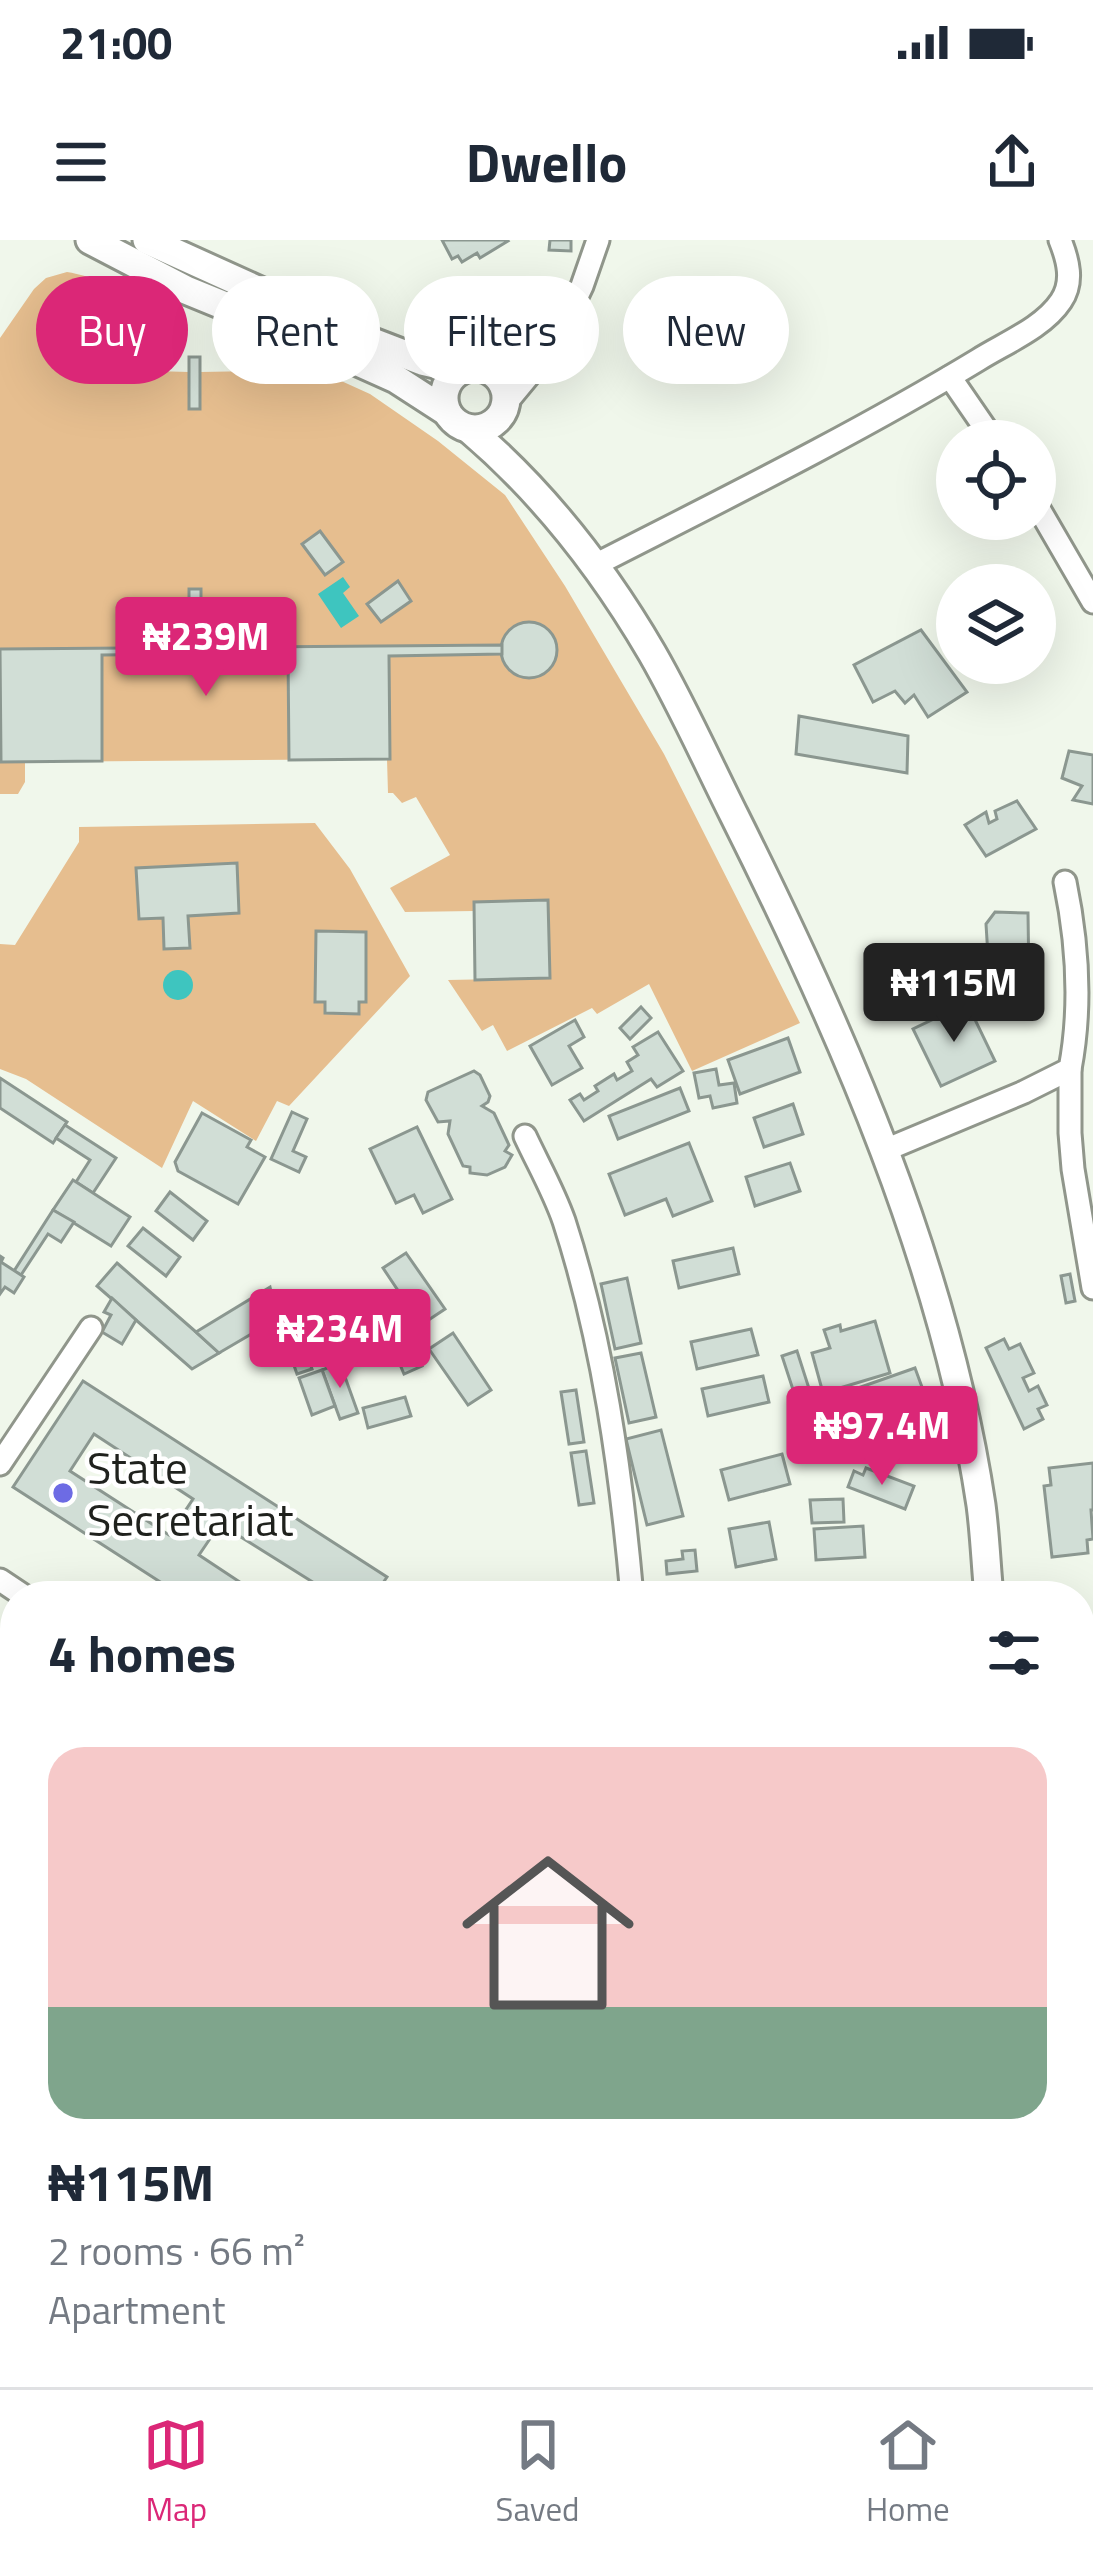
<!DOCTYPE html>
<html lang="en">
<head>
<meta charset="utf-8">
<style>
	:root { --surface:#fff; --page:#f6f6f7; --text:#1f2937; --muted:#747a83; --line:#e0e1e3; --accent:#db2777 }
	body { margin:0; font-family:"Titillium Web",sans-serif; background:var(--page); color:var(--text); height:100vh; display:flex; flex-direction:column; font-size:45px; white-space:nowrap }
	* { box-sizing:border-box; margin:0 }
	p { font-size:39px; color:var(--muted) }
	.icon { flex:none; width:66px; height:66px; fill:none; stroke:currentColor; stroke-width:2; stroke-linecap:round; stroke-linejoin:round }
	.map { position:relative; flex:1; overflow:hidden }
	.panel { position:absolute; left:0px; top:1341px; width:1095px; height:807px; display:flex; flex-direction:column; background:var(--surface); border-radius:48px 48px 0 0; box-shadow:0 12px 48px #0002 }
	.panel>* { flex:none }
	.hud { position:absolute; left:36px; top:36px; width:1023px; height:108px; display:flex; gap:24px }
	.fabs { position:absolute; left:936px; top:180px; display:grid; gap:24px }
	.fabs a { display:grid; place-items:center; width:120px; height:120px; border-radius:50%; background:var(--surface); box-shadow:0 12px 48px #0002; font-size:60px }
	.price { position:absolute; translate:-50% -102px; padding:0 27px; border-radius:12px; background:var(--accent); color:#fff; font-size:39px; line-height:78px; filter:drop-shadow(0 3px 6px #0008) }
	.price::after { content:''; position:absolute; left:50%; top:72px; width:36px; height:27px; margin-left:-18px; background:inherit; clip-path:polygon(0 0,100% 0,50% 100%) }
	.price.active { background:#222; color:#fff }
	ul { padding:0; list-style:none }
	li { display:grid; align-content:center; gap:24px; height:636px; padding:0 48px }
	li span { display:grid; place-items:center; height:372px; border-radius:36px; color:#555 }
	li>.icon { margin-inline-start:auto }
	span .icon { width:216px; height:216px; fill:#fffc; stroke-width:1 }
	li b { font-size:51px }
	h2 { display:flex; justify-content:space-between; align-items:center; height:144px; padding:0 48px; font-size:51px }
	.tag { padding:0 42px; border-radius:54px; background:var(--surface); box-shadow:0 12px 48px #0002; font-size:42px; line-height:108px }
	.tag.active { background:var(--accent); color:#fff }
	.status { display:flex; justify-content:space-between; align-items:center; height:84px; padding:0 60px; background:var(--surface); direction:ltr }
	.status svg { height:33px; fill:currentColor }
	header { display:flex; justify-content:space-between; align-items:center; height:156px; padding:0 48px; background:var(--surface); font-size:54px; font-weight:700 }
	.menu { display:flex; justify-content:space-around; align-items:center; height:168px; border-top:3px solid var(--line); background:var(--surface); font-size:33px; color:var(--muted) }
	.menu a { display:grid; justify-items:center; gap:6px }
	.menu .active { color:var(--accent) }
	.map>svg:first-child { display:block }
	.green { fill:#e6be8f }
	.forest { fill:#f3b86e }
	.water { fill:#3ec5bf }
	.building { fill:#d1ded6; stroke:#8b9790; stroke-width:3; fill-rule:evenodd }
	.lines { fill:none; stroke-linecap:round; stroke-linejoin:round }
	.minor-casing { stroke:#90968b; stroke-width:27 }
	.tertiary-casing { stroke:#90968b; stroke-width:33 }
	.minor { stroke:#fff; stroke-width:21 }
	.tertiary { stroke:#fff; stroke-width:27 }
	.poi-dot { fill:#6d6be4; stroke:#fff; stroke-width:4.5 }
	.labels { text-anchor:middle; dominant-baseline:central; stroke-width:9; stroke-linejoin:round; paint-order:stroke }
	.poi-label { font-size:45px; fill:#1f211d; stroke:#fff; text-anchor:start }
</style>
</head>
<body>
<div class="status"><b>21:00</b><svg viewBox="0 0 49 12"><path d="M0 12V9h3v3zM5 12V6h3v6zM10 12V3h3v9zM15 12V0h3v12zM26 1h20v11H26zM47 4h2v5h-2z"/></svg></div>
<header><svg class="icon" aria-label="menu" viewBox="0 0 24 24"><path d="M4 6h16M4 12h16M4 18h16"/></svg>Dwello<svg class="icon" aria-label="share" viewBox="0 0 24 24"><path d="M12 15V3M7 8l5-5 5 5M5 13v7h14v-7"/></svg></header>
<div class="map">
<svg width="1093" height="2147" viewBox="0 0 1093 2147">
	<rect width="100%" height="100%" fill="#f0f7eb"/>
	<g class="green">
		<path d="M67,32C91,36 132,49 142,73C149,90 151,113 154,131L189,132V169L200,168V132L317,130L370,154L438,201L505,255L565,346L664,514L800,783L692,831L649,744L597,774L592,768L507,811L493,785L482,791L448,740L549,738L548,661L474,662V671L405,672L390,648L450,615L416,557L402,563L393,553H388L387,519L25,522V542L18,554H0V98L34,49L46,38Z"/>
		<polygon points="315,583 350,629 410,736 289,866 277,861 256,901 193,861 162,928 26,839 0,829 0,704 15,705 79,602 79,587"/>
	</g>
	<polygon class="forest" points="1080,1505 1093,1505 1093,1660 1080,1658"/>
	<g class="water">
		<polygon points="343,337 350,347 343,353 359,376 341,388 318,354"/>
		<circle cx="178" cy="745" r="15"/>
	</g>
	<g class="building">
		<polygon points="442,0 507,0 508,1 480,18 477,13 462,22 458,16 452,19"/>
		<polygon points="550,0 571,0 571,11 549,10"/>
		<rect x="189" y="117" width="11" height="52"/>
		<polygon points="320,291 343,322 325,335 302,304"/>
		<polygon points="398,341 411,361 381,382 367,364"/>
		<rect x="189" y="349" width="12" height="22"/>
		<circle cx="529" cy="410" r="28"/>
		<polygon points="921,390 967,452 928,477 914,455 905,463 895,451 873,462 854,425"/>
		<polygon points="502,405 502,414 389,416 390,519 289,520 288,413 102,415 102,521 1,522 0,409"/>
		<polygon points="799,476 908,496 907,533 796,514"/>
		<polygon points="1069,511 1093,515 1093,564 1073,560 1082,546 1062,538"/>
		<polygon points="1017,561 1036,589 986,616 965,585 986,572 989,583 997,579 995,571"/>
		<polygon points="237,623 239,673 188,676 190,708 164,709 163,678 139,679 136,628"/>
		<polygon points="548,660 550,738 475,740 474,662"/>
		<polygon points="995,672 1028,673 1029,742 992,743 996,734 989,732 986,684"/>
		<polygon points="316,691 366,692 366,762 359,762 359,774 325,773 325,762 315,762"/>
		<polygon points="967,763 995,821 941,846 913,789"/>
		<polygon points="641,767 651,778 630,799 620,788"/>
		<polygon points="575,780 584,797 569,806 582,828 552,845 530,806"/>
		<polygon points="658,792 683,831 657,847 651,839 584,881 570,860 580,854 584,860 598,851 595,846 614,834 617,840 632,831 627,822 638,815 633,807"/>
		<polygon points="788,798 800,832 740,854 728,820"/>
		<polygon points="716,829 719,845 734,843 737,863 713,868 710,856 699,858 694,833"/>
		<polygon points="474,831 480,835 490,856 488,862 482,866 494,873 509,905 505,911 512,915 505,927 487,935 470,933 470,927 463,926 448,894 450,881 438,882 426,860 428,852"/>
		<polygon points="0,838 67,882 53,903 0,868"/>
		<polygon points="680,848 689,871 618,899 609,876"/>
		<polygon points="793,864 803,894 764,907 754,878"/>
		<polygon points="292,872 307,879 293,911 306,917 299,932 271,919"/>
		<polygon points="202,873 251,900 247,907 265,917 238,964 178,931 175,922"/>
		<polygon points="65,885 116,918 93,953 76,942 90,920 56,898"/>
		<polygon points="417,887 452,959 423,973 414,955 396,963 370,909"/>
		<polygon points="689,903 712,961 673,976 666,959 625,975 609,934"/>
		<polygon points="790,923 800,951 755,966 746,937"/>
		<polygon points="73,940 130,977 111,1006 53,970"/>
		<polygon points="170,952 207,981 193,1000 156,971"/>
		<polygon points="53,970 74,982 61,1002 48,994 21,1035 14,1031"/>
		<polygon points="143,988 180,1017 166,1036 128,1006"/>
		<polygon points="733,1008 739,1034 679,1048 673,1021"/>
		<polygon points="406,1013 445,1069 421,1085 383,1028"/>
		<polygon points="0,1016 3,1018 1,1022 24,1037 14,1053 5,1047 0,1054"/>
		<polygon points="117,1023 196,1092 219,1113 192,1129 97,1046"/>
		<polygon points="1070,1034 1075,1061 1066,1063 1061,1036"/>
		<polygon points="627,1038 641,1103 615,1109 601,1044"/>
		<polygon points="270,1047 277,1079 219,1113 196,1092"/>
		<polygon points="353,1055 371,1106 353,1112 335,1061"/>
		<polygon points="112,1058 136,1080 122,1104 102,1092 111,1075 104,1072"/>
		<polygon points="294,1080 312,1129 297,1134 280,1085"/>
		<polygon points="875,1081 890,1133 823,1153 812,1113 830,1108 824,1090 840,1085 841,1091"/>
		<polygon points="751,1089 758,1115 697,1129 691,1102"/>
		<polygon points="453,1093 491,1150 468,1165 429,1109"/>
		<polygon points="1004,1099 1009,1109 1020,1104 1034,1133 1023,1138 1029,1151 1038,1146 1047,1165 1038,1169 1043,1179 1024,1189 986,1108"/>
		<polygon points="411,1101 422,1126 404,1134 393,1108"/>
		<polygon points="797,1111 813,1161 798,1165 782,1116"/>
		<polygon points="641,1113 656,1177 629,1183 615,1118"/>
		<polygon points="340,1123 358,1173 340,1179 322,1130"/>
		<polygon points="915,1128 926,1158 868,1179 858,1148"/>
		<polygon points="322,1130 335,1166 312,1175 299,1138"/>
		<polygon points="763,1136 769,1162 708,1176 702,1149"/>
		<path d="M83,1141L387,1337L374,1356H335L220,1284L199,1315L261,1356H182L13,1247ZM94,1194L193,1259L169,1295L70,1231Z"/>
		<polygon points="576,1150 584,1202 569,1204 561,1152"/>
		<polygon points="405,1157 411,1176 368,1188 363,1168"/>
		<polygon points="803,1177 816,1177 818,1210 806,1211"/>
		<polygon points="661,1190 683,1276 647,1285 626,1199"/>
		<polygon points="586,1211 594,1263 579,1265 571,1213"/>
		<polygon points="782,1214 790,1244 729,1260 721,1230"/>
		<polygon points="1093,1223 1093,1270 1091,1270 1093,1299 1087,1300 1088,1313 1052,1317 1044,1246 1051,1245 1049,1228"/>
		<polygon points="866,1228 914,1246 905,1269 848,1247 854,1231 863,1235"/>
		<polygon points="843,1259 844,1282 812,1283 810,1260"/>
		<polygon points="769,1282 776,1319 736,1327 729,1289"/>
		<polygon points="863,1286 865,1317 816,1320 814,1289"/>
		<polygon points="695,1310 697,1331 667,1334 666,1321 683,1319 682,1311"/>
		<polygon points="0,1528 15,1538 15,1592 0,1582"/>
		<polygon points="4,1726 15,1751 15,1801 0,1769 0,1728"/>
		<polygon points="1080,2006 1093,2018 1093,2063 1084,2073 1080,2070"/>
		<polygon points="0,2026 15,2039 15,2080 0,2097"/>
		<polygon points="1088,2111 1093,2121 1093,2147 1033,2147 1030,2142 1047,2133 1080,2133 1080,2115"/>
		<polygon points="743,2133 782,2133 776,2140 785,2147 744,2147 737,2141"/>
		<polygon points="859,2133 890,2133 904,2145 874,2147"/>
		<polygon points="921,2133 963,2133 948,2144 950,2147 919,2147 913,2139"/>
		<polygon points="827,2134 842,2147 817,2147"/>
	</g>
	<g class="lines">
		<g class="minor-casing">
			<g id="minor">
				<path d="M490,130C515,117 537,105 556,84"/>
				<polyline points="950,137 994,201"/>
				<polyline points="506,163 554,105 582,46 598,0"/>
				<polyline points="1035,262 1093,362"/>
				<path d="M595,325C724,259 854,195 978,120C1005,103 1043,88 1061,61C1074,42 1068,20 1060,0"/>
				<polyline points="1070,829 1070,893 1073,929 1093,1048"/>
				<path d="M525,896C538,924 554,952 564,981C603,1101 621,1231 632,1356"/>
				<path d="M883,911L1024,852L1070,829C1082,766 1078,705 1065,642"/>
				<polyline points="0,1224 91,1088"/>
				<polyline points="0,1340 24,1356"/>
			</g>
		</g>
		<g class="tertiary-casing">
			<g id="tertiary">
				<polyline points="90,0 186,50 318,104 396,139 447,172"/>
				<polyline points="147,0 370,101 422,121 461,130"/>
				<circle cx="475" cy="158" r="31"/>
				<path d="M469,189C543,252 603,329 652,413C682,465 707,521 734,575C842,791 945,1024 981,1265C985,1295 986,1326 989,1356"/>
				<polyline points="0,1875 15,1900"/>
				<polyline points="293,2133 335,2147"/>
				<polyline points="604,2147 642,2133"/>
			</g>
		</g>
		<use href="#minor" class="minor"/>
		<use href="#tertiary" class="tertiary"/>
	</g>
	<circle class="poi-dot" cx="63" cy="1253" r="12"/>
	<g class="labels">
		<g class="poi-label">
			<text x="87" y="1227">State<tspan x="87" dy="52">Secretariat</tspan></text>
		</g>
	</g>
</svg>
<div class="fabs">
<a><svg class="icon" aria-label="locate" viewBox="0 0 24 24"><circle cx="12" cy="12" r="6"/><path d="M12 2v4M12 18v4M2 12h4M18 12h4"/></svg></a>
<a><svg class="icon" aria-label="layers" viewBox="0 0 24 24"><path d="M12 4l9 5-9 5-9-5zM3 14l9 5 9-5"/></svg></a>
</div>
<b class="price" style="left:206px;top:459px">₦239M</b>
<b class="price active" style="left:954px;top:805px">₦115M</b>
<b class="price" style="left:340px;top:1151px">₦234M</b>
<b class="price" style="left:882px;top:1248px">₦97.4M</b>
<div class="hud">
<a class="tag active">Buy</a>
<a class="tag">Rent</a>
<a class="tag">Filters</a>
<a class="tag">New</a>
</div>
<section class="panel">
<h2>4 homes<svg class="icon" aria-label="filters" viewBox="0 0 24 24"><path d="M4 7h16M4 17h16"/><circle cx="9" cy="7" r="2"/><circle cx="15" cy="17" r="2"/></svg></h2>
<ul>
<li><span style="background:linear-gradient(#f6c9c9 70%,#7fa58c 0)"><svg class="icon" aria-label="home" viewBox="0 0 24 24"><path d="M3 11l9-7 9 7M6 9v11h12V9"/></svg></span><div><b>₦115M</b><p>2 rooms · 66 m²</p><p>Apartment</p></div></li>
</ul>
</section>
</div>
<nav class="menu">
<a class="active"><svg class="icon" aria-label="map" viewBox="0 0 24 24"><path d="M3 6l6-2 6 2 6-2v14l-6 2-6-2-6 2zM9 4v14M15 6v14"/></svg>Map</a>
<a><svg class="icon" aria-label="saved" viewBox="0 0 24 24"><path d="M7 4h10v16l-5-4-5 4z"/></svg>Saved</a>
<a><svg class="icon" aria-label="home" viewBox="0 0 24 24"><path d="M3 11l9-7 9 7M6 9v11h12V9"/></svg>Home</a>
</nav>
</body>
</html>
